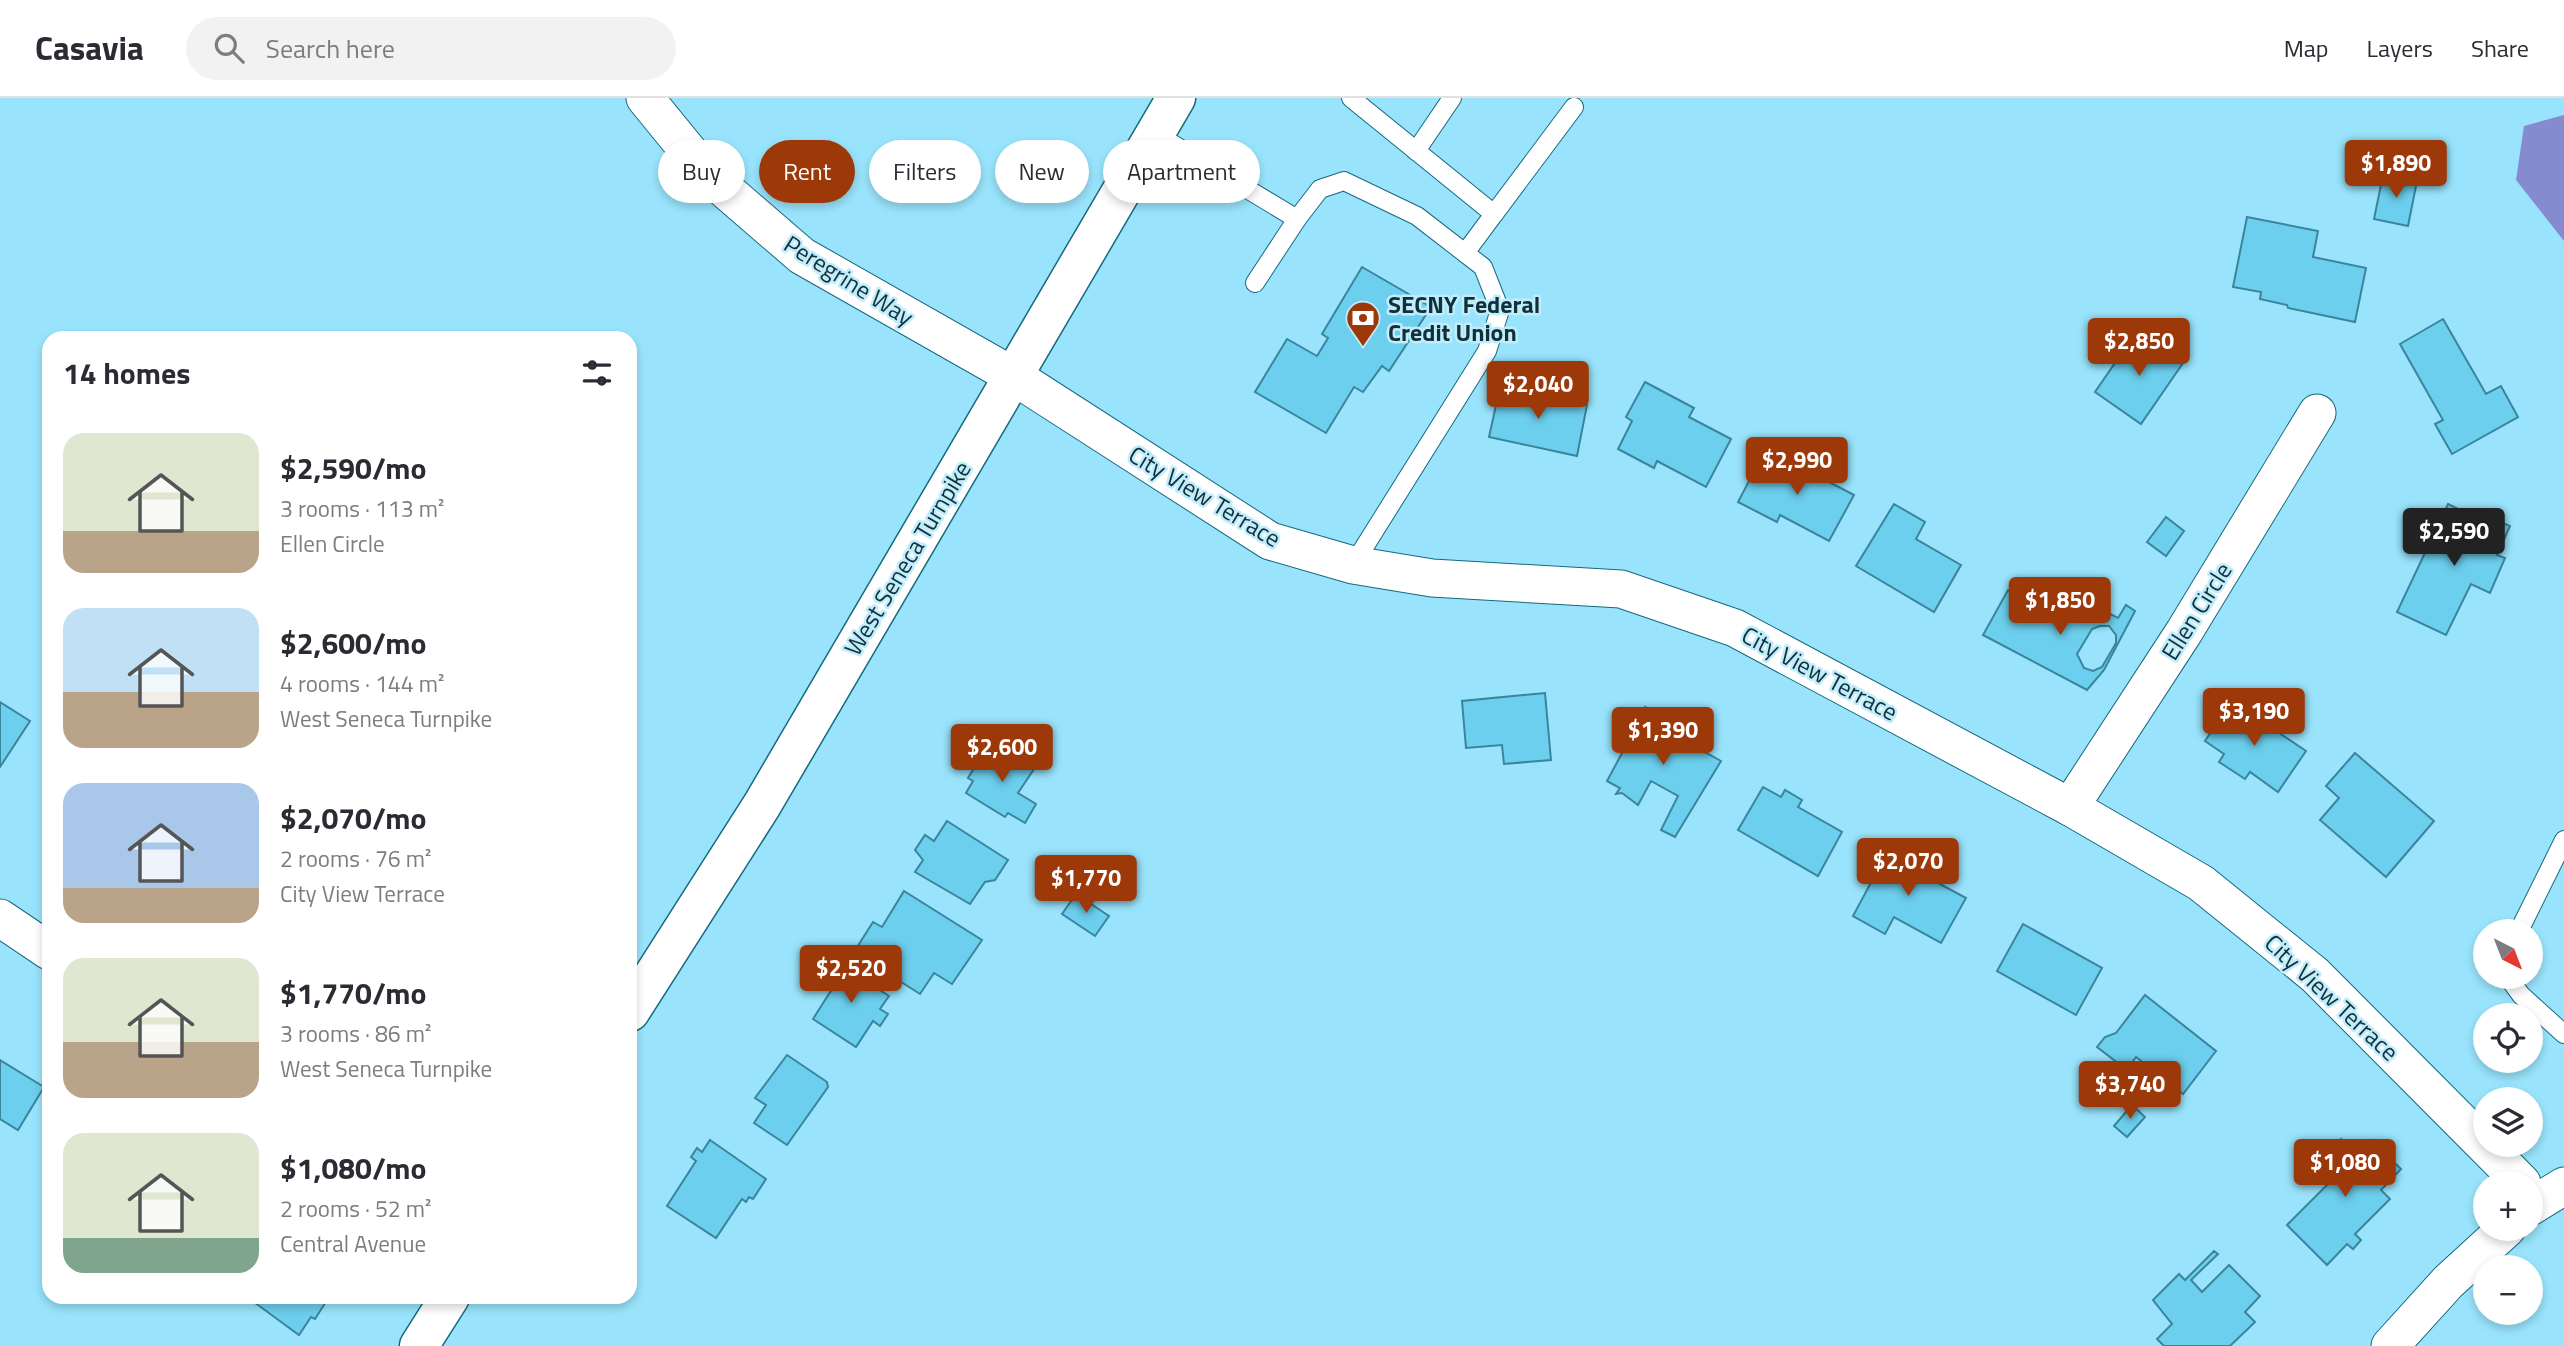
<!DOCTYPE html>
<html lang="en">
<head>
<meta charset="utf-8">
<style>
	:root { --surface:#fff; --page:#f2f2f3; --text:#2b2b33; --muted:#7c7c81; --line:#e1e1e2; --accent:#9d3809 }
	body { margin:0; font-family:"Titillium Web",sans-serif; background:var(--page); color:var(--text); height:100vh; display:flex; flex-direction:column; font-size:26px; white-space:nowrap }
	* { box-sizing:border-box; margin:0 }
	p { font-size:23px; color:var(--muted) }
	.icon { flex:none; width:38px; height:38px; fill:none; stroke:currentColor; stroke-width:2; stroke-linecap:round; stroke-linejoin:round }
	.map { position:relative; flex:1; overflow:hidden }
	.details { position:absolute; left:42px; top:233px; width:595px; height:973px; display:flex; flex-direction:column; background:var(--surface); border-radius:21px; box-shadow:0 4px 10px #0003 }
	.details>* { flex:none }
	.hud { position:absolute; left:658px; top:42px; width:665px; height:63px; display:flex; gap:14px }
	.needle { width:46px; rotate:138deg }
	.controls { position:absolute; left:2473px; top:821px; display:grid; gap:14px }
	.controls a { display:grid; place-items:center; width:70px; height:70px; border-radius:50%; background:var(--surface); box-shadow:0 4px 10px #0003; font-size:35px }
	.price { position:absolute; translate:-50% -60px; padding:0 16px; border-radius:7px; background:var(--accent); color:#fff; font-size:23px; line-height:46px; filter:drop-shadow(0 2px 4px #0008) }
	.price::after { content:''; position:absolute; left:50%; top:42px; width:21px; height:16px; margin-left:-10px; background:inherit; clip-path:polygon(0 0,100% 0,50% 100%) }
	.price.selected { background:#222; color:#fff }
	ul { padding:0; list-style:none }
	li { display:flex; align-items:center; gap:21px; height:175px; padding:0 21px }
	li span { display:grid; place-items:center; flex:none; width:196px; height:140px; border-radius:21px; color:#555 }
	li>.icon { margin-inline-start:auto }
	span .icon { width:84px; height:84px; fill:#fffc; stroke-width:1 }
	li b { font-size:30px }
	h2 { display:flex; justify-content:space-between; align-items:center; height:84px; padding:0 21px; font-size:30px }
	.pill { padding:0 24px; border-radius:32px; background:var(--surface); box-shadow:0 4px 10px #0003; font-size:24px; line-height:63px }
	.pill.selected { background:var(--accent); color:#fff }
	header { display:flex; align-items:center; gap:42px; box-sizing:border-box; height:98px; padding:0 35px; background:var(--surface); border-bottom:2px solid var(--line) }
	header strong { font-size:33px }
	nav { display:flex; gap:38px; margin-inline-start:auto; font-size:24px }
	.search { width:490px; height:63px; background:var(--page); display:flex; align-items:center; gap:18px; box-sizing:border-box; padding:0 24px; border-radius:38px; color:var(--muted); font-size:26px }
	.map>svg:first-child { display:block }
	.water { fill:#868acf }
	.building { fill:#6ccfed; stroke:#3a859c; stroke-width:2; fill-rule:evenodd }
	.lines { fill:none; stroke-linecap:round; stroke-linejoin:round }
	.lane-casing { stroke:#16697e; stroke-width:20 }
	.street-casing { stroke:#16697e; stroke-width:39 }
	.primary-casing { stroke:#16697e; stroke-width:41 }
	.lane { stroke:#fff; stroke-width:18 }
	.street { stroke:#fff; stroke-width:37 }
	.primary { stroke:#fff; stroke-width:38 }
	.labels { text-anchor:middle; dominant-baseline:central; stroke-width:5; stroke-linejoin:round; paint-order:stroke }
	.street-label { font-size:24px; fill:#11313a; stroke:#c1ecfb }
	.poi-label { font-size:24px; font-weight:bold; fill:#11313a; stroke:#c1ecfb; text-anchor:start }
</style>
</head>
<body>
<header>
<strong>Casavia</strong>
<div class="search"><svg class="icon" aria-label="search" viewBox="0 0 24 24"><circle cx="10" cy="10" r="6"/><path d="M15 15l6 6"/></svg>Search here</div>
<nav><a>Map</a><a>Layers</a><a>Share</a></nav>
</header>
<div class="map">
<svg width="2564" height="1248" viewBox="0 0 2564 1248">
	<rect width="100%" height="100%" fill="#99e4fc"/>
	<polygon class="water" points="2564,17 2564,143 2516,82 2524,28"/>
	<g class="building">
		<polygon points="2383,77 2417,83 2408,128 2374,121"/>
		<polygon points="2247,119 2318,133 2313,159 2366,170 2355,224 2288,210 2287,207 2260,201 2261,194 2233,189"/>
		<polygon points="1362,169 1431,209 1389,273 1382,268 1363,294 1354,289 1326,335 1255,294 1287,241 1317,258 1328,240 1322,236"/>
		<polygon points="2443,221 2486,296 2501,288 2518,319 2452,356 2435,326 2443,322 2400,246"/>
		<polygon points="2137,233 2183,265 2141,326 2095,294"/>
		<polygon points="1645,284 1694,310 1689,319 1731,341 1706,389 1657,363 1654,370 1618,351 1632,323 1626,319"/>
		<polygon points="1500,289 1587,307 1577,358 1489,339"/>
		<polygon points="1795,355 1818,368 1814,376 1854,397 1829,443 1780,417 1777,424 1738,404 1759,364 1784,377"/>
		<polygon points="1894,406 1925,424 1916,441 1961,467 1934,514 1856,468"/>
		<polygon points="2448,406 2495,429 2498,423 2510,428 2497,457 2505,460 2490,495 2471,486 2446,537 2397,514"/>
		<polygon points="2166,419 2184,433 2166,458 2147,444"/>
		<path d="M2008,492L2054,517L2062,502L2090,517L2095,508L2118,520L2126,507L2135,513L2104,572L2087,592L1983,537ZM2100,528H2109L2116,537V545L2102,569L2093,573L2084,570L2077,556L2092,531Z"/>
		<polygon points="1545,595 1551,662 1504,666 1502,647 1466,650 1462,603"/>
		<polygon points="2232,603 2306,653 2278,694 2250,674 2245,681 2219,664 2224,656 2205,643"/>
		<polygon points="0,604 30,623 0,669"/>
		<polygon points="1645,609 1683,630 1678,639 1721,663 1675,739 1661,732 1678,698 1651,683 1638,707 1622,695 1616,696 1620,690 1607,683 1629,642 1624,640 1627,633 1632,636"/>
		<polygon points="996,647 1034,671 1018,695 1036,706 1025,725 1008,715 1005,719 966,695 973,683 968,680 981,659 986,663"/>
		<polygon points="2355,655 2434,723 2386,779 2320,722 2339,700 2326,688"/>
		<polygon points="1763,689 1781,699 1785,692 1802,702 1798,709 1842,734 1818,778 1738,732"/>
		<polygon points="947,723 1008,762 995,782 985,784 970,806 915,774 923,762 915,752 925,737 934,743"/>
		<polygon points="1891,747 1930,768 1925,778 1966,800 1941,845 1894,819 1885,836 1853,818"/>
		<polygon points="1098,760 1130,780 1118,800 1085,780"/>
		<polygon points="904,793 982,842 952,886 934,875 920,896 854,854 873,824 882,829"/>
		<polygon points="1076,796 1109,818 1095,838 1062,816"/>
		<polygon points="2023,826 2102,870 2076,917 1997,873"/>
		<polygon points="842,858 851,864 847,871 889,898 880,911 888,916 880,928 873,923 856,949 813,921 832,891 824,886"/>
		<polygon points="2145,897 2216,953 2183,996 2136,959 2127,972 2097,949 2105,939 2116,935"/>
		<polygon points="787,957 827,984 828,989 787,1047 754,1025 766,1007 755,1000"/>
		<polygon points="0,962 44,989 18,1032 0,1021"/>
		<polygon points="2132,1007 2145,1019 2127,1039 2114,1028"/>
		<polygon points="2341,1041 2357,1056 2371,1042 2401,1071 2381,1092 2390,1101 2355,1136 2361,1142 2353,1151 2347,1146 2327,1167 2287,1127 2333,1081 2318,1066"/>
		<polygon points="710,1042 766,1081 753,1101 749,1099 746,1104 742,1101 716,1140 667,1108 696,1063 691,1059 697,1050 702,1054"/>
		<polygon points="2214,1153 2218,1156 2191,1182 2202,1194 2229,1167 2260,1198 2245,1214 2255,1224 2230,1248 2164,1248 2157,1241 2172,1226 2153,1202 2179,1176 2185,1182"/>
		<polygon points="247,1199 329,1199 315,1221 311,1219 299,1237"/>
	</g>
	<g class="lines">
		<g class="lane-casing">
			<g id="lane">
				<polyline points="1351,0 1494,116 1574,9"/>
				<polyline points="1156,36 1297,121 1320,91 1344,83 1417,118 1483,169 1500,212 1487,253 1353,467"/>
				<polyline points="1416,53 1452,0"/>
				<polyline points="1465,155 1494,116"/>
				<polyline points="1255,185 1297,121"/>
				<polyline points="2519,833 2564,742"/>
				<polyline points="2507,878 2521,897 2564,936"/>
			</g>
		</g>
		<g class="street-casing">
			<g id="street">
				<polyline points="645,0 707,76 802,158 1015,279 1270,443 1353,467 1432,480 1621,491 1735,530 2070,709 2201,785 2315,877 2522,1085"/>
				<polyline points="2070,709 2184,534 2317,315"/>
				<polyline points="0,820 49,853"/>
				<polyline points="2530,1109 2564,1088"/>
				<polyline points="2390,1248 2448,1184 2507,1130"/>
			</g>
		</g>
		<g class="primary-casing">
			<g id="primary">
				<polyline points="630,914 762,707 1176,0"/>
				<polyline points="419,1248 450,1199"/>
			</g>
		</g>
		<use href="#lane" class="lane"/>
		<use href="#street" class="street"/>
		<use href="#primary" class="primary"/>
	</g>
	<defs>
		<g id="bank-pin" transform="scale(1.75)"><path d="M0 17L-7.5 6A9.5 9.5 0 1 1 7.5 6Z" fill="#9d3809" stroke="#c1ecfb"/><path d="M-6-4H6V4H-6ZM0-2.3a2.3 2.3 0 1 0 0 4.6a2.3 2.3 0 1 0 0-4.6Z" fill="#fff"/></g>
	</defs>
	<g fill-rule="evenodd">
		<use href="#bank-pin" x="1363" y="220"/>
	</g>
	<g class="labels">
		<g class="street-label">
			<text transform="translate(849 182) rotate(32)">Peregrine Way</text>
			<text transform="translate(1205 398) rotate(31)">City View Terrace</text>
			<text transform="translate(907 460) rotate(-59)">West Seneca Turnpike</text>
			<text transform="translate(2196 513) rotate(-58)">Ellen Circle</text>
			<text transform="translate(1820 575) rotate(28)">City View Terrace</text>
			<text transform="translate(2332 899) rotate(43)">City View Terrace</text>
		</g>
		<g class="poi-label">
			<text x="1388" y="206">SECNY Federal<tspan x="1388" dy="28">Credit Union</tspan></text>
		</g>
	</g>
</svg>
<div class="controls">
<a><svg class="needle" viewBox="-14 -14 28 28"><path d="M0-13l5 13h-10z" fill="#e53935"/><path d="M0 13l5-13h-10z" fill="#7c7c81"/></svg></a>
<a><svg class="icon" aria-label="locate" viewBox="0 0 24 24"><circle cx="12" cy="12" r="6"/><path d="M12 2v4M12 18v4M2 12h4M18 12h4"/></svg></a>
<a><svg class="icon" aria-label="layers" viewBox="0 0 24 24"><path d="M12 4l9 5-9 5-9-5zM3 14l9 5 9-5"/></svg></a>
<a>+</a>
<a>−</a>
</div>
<b class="price" style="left:2396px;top:102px">$1,890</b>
<b class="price" style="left:2139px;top:280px">$2,850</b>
<b class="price" style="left:1538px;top:323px">$2,040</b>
<b class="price" style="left:1797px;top:399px">$2,990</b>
<b class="price selected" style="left:2454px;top:470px">$2,590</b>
<b class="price" style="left:2060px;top:539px">$1,850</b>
<b class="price" style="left:2254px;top:650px">$3,190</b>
<b class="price" style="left:1663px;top:669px">$1,390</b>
<b class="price" style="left:1002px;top:686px">$2,600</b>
<b class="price" style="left:1908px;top:800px">$2,070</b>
<b class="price" style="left:1086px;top:817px">$1,770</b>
<b class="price" style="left:851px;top:907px">$2,520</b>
<b class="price" style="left:2130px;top:1023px">$3,740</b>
<b class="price" style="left:2345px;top:1101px">$1,080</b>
<div class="hud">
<a class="pill">Buy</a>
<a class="pill selected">Rent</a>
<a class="pill">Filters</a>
<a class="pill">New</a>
<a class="pill">Apartment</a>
</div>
<section class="details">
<h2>14 homes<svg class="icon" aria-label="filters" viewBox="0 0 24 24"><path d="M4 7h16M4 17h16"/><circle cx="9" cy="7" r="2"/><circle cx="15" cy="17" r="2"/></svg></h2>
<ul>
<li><span style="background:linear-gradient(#dfe7d0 70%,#b9a48a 0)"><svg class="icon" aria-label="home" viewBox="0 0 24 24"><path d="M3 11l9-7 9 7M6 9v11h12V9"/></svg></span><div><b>$2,590/mo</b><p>3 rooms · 113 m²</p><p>Ellen Circle</p></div></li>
<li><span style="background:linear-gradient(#bfe0f5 60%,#b9a48a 0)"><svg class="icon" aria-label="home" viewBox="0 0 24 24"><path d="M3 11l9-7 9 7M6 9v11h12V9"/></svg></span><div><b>$2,600/mo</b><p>4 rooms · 144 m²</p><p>West Seneca Turnpike</p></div></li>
<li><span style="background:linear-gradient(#a9c7e8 75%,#b9a48a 0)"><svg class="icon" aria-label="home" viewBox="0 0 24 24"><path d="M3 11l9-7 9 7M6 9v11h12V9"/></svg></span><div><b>$2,070/mo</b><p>2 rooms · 76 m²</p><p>City View Terrace</p></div></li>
<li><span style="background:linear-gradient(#dfe7d0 60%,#b9a48a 0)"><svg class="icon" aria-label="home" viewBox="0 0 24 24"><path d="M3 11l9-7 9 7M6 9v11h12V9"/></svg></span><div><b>$1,770/mo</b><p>3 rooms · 86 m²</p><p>West Seneca Turnpike</p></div></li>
<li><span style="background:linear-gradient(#dfe7d0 75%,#7fa58c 0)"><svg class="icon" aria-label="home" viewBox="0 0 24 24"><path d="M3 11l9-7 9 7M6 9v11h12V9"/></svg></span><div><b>$1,080/mo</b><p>2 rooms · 52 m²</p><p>Central Avenue</p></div></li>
</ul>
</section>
</div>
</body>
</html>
